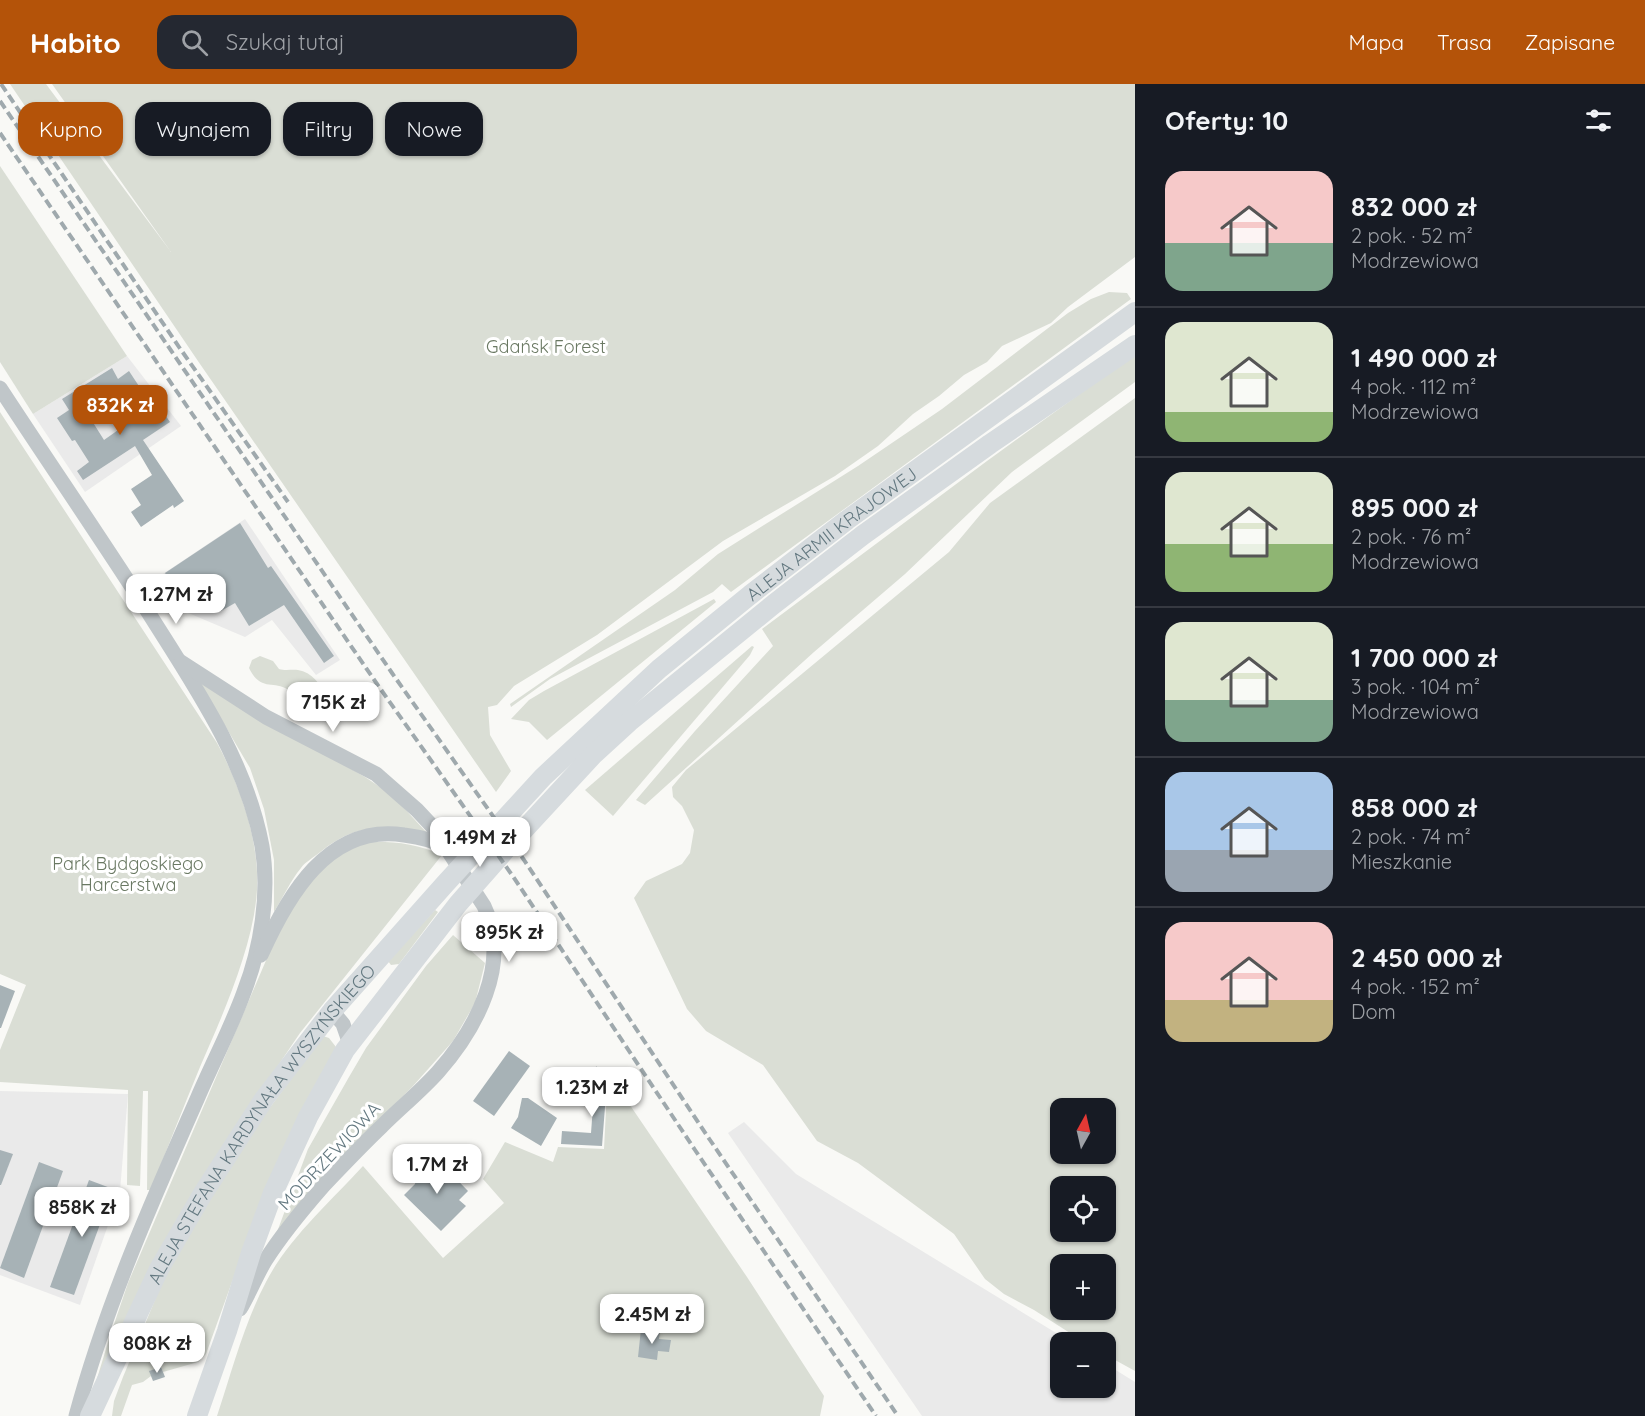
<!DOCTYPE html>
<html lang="pl">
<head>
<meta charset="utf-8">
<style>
	:root { --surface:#171b24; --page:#242831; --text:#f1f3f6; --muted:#9ea1a6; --line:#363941; --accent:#b45309 }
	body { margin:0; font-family:Quicksand,sans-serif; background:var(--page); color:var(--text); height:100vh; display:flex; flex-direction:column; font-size:22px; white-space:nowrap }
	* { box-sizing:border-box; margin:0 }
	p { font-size:20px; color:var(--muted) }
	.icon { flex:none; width:33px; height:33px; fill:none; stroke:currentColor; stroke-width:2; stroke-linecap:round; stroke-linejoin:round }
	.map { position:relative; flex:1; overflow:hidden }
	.sheet { display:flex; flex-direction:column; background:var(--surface); width:510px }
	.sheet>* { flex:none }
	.banner { position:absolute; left:18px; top:18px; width:570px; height:54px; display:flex; gap:12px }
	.needle { width:39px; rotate:8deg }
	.controls { position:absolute; left:1050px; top:1014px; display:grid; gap:12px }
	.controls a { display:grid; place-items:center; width:66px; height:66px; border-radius:12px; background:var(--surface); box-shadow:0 2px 4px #0004; font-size:30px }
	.price { position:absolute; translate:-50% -51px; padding:0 14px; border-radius:12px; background:#fff; color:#222; font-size:20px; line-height:39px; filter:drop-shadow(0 2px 3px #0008) }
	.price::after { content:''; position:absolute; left:50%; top:36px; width:18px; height:14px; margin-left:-9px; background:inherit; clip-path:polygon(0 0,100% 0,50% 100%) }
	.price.on { background:var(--accent); color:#fff }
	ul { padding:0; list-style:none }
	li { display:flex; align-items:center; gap:18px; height:150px; padding:0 30px }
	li+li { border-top:2px solid var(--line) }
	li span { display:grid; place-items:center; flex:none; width:168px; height:120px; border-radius:18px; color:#555 }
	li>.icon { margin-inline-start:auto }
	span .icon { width:72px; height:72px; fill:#fffc; stroke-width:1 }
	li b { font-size:26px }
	h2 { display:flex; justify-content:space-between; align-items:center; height:72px; padding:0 30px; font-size:26px }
	.pill { padding:0 21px; border-radius:18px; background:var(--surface); box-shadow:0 2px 4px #0004; font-size:21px; line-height:54px }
	.pill.on { background:var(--accent); color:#fff }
	header { display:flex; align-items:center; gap:36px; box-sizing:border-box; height:84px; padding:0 30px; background:var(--accent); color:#fff }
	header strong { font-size:28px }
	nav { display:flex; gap:33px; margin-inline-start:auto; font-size:21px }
	.search { width:420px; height:54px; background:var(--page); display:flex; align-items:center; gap:15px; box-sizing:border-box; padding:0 21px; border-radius:18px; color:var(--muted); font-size:22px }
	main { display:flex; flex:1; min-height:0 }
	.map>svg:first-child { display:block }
	.built { fill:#eaeaea }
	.green { fill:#daded5; fill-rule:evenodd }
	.building { fill:#a7b2b6; fill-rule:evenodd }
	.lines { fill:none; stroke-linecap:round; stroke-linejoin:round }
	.minor { stroke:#c0c6c9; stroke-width:15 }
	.major { stroke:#d6dbde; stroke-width:20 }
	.rail { stroke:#9fa9ad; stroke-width:4; stroke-dasharray:9 4.5; stroke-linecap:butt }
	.labels { text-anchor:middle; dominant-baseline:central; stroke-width:6; stroke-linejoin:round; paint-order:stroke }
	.park-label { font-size:18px; fill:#6a7963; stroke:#fff }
	.street-label { font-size:18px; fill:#647981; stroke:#fff }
</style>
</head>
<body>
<header>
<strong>Habito</strong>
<div class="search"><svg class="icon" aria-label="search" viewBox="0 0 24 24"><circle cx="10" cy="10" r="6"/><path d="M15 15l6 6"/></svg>Szukaj tutaj</div>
<nav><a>Mapa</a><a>Trasa</a><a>Zapisane</a></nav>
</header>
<main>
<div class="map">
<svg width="1135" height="1332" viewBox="0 0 1135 1332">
	<rect width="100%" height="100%" fill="#f9f9f6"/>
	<g class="built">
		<polygon points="127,272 181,342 85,408 33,330"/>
		<polygon points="245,435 340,576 316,591 272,536 245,553 179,525 160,492"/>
		<polygon points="0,1007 128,1010 120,1107 80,1221 0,1191"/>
		<polygon points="744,1038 796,1090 1071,1258 1060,1258 1060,1304 1106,1304 1106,1280 1135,1298 1135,1332 922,1332 728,1049"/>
	</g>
	<g class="green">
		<polygon points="10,0 46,0 171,168 52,0 1135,0 1135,173 1068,223 1051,239 1002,262 987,278 964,291 939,312 913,330 878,362 835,392 723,457 597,551 514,602 497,621 488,623 490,651 511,687 496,708 200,280"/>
		<polygon points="0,82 127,272 33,330 0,278"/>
		<polygon points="1109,208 1127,209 1131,215 731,508 722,500 713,508 550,595 511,623 510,620 675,506 718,470 858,382 942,325 1068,229 1091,215"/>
		<polygon points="1135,270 1135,298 1012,388 905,490 814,568 645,721 636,716 695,647 773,562 762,545 987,377"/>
		<path d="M1135,314V1287L1106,1271V1258H1084L1034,1226L1004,1210L985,1195L954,1150L858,1079L817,1057L763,981L706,947L687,925L634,814L646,797L682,780L690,769L694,746L682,722L673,713L672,703L686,686L949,468L990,419ZM1060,1024H1106V1070H1060ZM1060,1102H1106V1148H1060ZM1060,1180H1106V1226H1060Z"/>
		<path d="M0,328L217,659C238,698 255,744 257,788C261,847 223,930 200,983C183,1024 167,1065 151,1106H147L148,1007H143L140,1102L127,1101L128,1006L0,998V966L26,901L0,890Z"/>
		<polygon points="714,515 716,518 547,656 529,638 511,635 529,616 544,607"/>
		<polygon points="752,562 754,563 750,571 613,732 585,706"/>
		<path d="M260,572L273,577L279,585C286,587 292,585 298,586C312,588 320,600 326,611L315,622C303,619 299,615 290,607C275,595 261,609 249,584L252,576Z"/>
		<path d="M198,596L365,693L392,711L427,749C383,741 355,739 319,769C313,774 305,778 301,784C290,797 283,814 274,828V776L264,725L250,684Z"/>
		<path d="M367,758C394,757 417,760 442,771L300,949L215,1075L92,1311L109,1255L128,1199L288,825L320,785L341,768Z"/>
		<polygon points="435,826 438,828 399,880 391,881 388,877"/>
		<polygon points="453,851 485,879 475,919 453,957 413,1002 353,1063 274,1156 308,1065 349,993 366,964 426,882"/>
		<polygon points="323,952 329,954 336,963 241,1173 206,1270 198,1278 163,1288 161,1283 150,1287 151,1292 143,1298 132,1301 121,1332 112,1332 114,1317 123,1293 172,1175 254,1045"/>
		<path d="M619,1005L747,1193L824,1312L820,1332H217C232,1287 244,1240 266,1198C288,1155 331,1117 363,1082L443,1174L504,1119L483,1095L505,1058L553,1078L558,1063L604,1065L607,1006Z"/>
	</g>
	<g class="building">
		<path d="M112,284L118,295L129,287L158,331L163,328L170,338L143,356L184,417L174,424L173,421L141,443L131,428L141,421L131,405L152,391L135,362L83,396L77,387L89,378L75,356L72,357L57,334L69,326L62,315ZM106,306L113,317L118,314L121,319L127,315L138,332L104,356L82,321Z"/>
		<polygon points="240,439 268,484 271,482 334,572 324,579 284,521 249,542 235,519 221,527 209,508 196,517 181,494 173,500 165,489"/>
		<polygon points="0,901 15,907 1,944 0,944"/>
		<polygon points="509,967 530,982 494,1032 473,1017"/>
		<polygon points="596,982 607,997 602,1062 561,1060 562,1047 591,1049"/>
		<polygon points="522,1014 528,1014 557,1034 541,1062 511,1044 518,1033"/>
		<polygon points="0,1066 13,1070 1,1101 0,1101"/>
		<polygon points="436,1074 468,1107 459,1116 466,1122 441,1147 404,1111 415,1100 416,1093"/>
		<polygon points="39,1078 63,1087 24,1194 0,1184"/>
		<polygon points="89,1096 113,1105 74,1211 50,1203"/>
		<polygon points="641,1245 660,1247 659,1255 671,1256 669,1268 658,1267 657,1276 638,1273"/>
		<polygon points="161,1283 165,1293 153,1297 149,1287"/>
	</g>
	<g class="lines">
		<g class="minor">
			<path d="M0,304C49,379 100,453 148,528C194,601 246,676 262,762C270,809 261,864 244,908C231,944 213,978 198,1013C152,1117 106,1221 76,1332"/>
			<path d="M181,578L266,633L376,690L417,726L432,742L484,822C512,879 476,945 438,988C421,1007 400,1024 382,1042C362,1061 343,1081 324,1101C303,1125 282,1150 265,1177C256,1192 249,1210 240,1225"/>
			<path d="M261,871C287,813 328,739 404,751C420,753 434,756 448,764"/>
			<polyline points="332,927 343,940 350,960"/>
		</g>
		<g class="major">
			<path id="s1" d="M90,1332L159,1185L202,1111L264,1015L332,927L445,800L543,693L659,585L750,511L847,436L1135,228"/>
			<polyline points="197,1332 227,1247 251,1169 273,1109 308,1033 345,966 458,820 508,763 594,670 629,638 774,520 863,451 990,360 1135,261"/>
		</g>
		<g class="rail">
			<polyline points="1,0 179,263 288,418"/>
			<polyline points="0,17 392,589 524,776 710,1056 898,1332"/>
			<polyline points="0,49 377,600 512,791 695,1066 876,1332"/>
		</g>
	</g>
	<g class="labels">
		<g class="park-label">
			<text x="546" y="262">Gdańsk Forest</text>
			<text x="128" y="779">Park Bydgoskiego<tspan x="128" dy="21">Harcerstwa</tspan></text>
		</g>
		<g class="street-label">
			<text stroke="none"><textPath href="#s1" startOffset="1166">ALEJA ARMII KRAJOWEJ</textPath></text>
			<text stroke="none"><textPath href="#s1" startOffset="340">ALEJA STEFANA KARDYNAŁA WYSZYŃSKIEGO</textPath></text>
			<text transform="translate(329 1072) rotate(-47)">MODRZEWIOWA</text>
		</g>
	</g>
</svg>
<div class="controls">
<a><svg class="needle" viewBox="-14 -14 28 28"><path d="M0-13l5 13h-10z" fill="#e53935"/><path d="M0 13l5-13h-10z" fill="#9ea1a6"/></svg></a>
<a><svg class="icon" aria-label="locate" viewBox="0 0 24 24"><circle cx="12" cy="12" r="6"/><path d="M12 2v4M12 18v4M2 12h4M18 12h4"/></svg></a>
<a>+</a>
<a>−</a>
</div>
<b class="price on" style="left:120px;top:352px">832K zł</b>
<b class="price" style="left:176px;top:541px">1.27M zł</b>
<b class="price" style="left:333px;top:649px">715K zł</b>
<b class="price" style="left:480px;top:784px">1.49M zł</b>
<b class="price" style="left:509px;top:879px">895K zł</b>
<b class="price" style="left:592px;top:1034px">1.23M zł</b>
<b class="price" style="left:437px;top:1111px">1.7M zł</b>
<b class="price" style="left:82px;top:1154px">858K zł</b>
<b class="price" style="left:652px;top:1261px">2.45M zł</b>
<b class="price" style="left:157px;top:1290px">808K zł</b>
<div class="banner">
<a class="pill on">Kupno</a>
<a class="pill">Wynajem</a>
<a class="pill">Filtry</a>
<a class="pill">Nowe</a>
</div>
</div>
<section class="sheet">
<h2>Oferty: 10<svg class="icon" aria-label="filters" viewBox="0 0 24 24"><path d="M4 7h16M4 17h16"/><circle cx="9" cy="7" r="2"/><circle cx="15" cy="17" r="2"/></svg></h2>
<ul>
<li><span style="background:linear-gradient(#f6c9c9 60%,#7fa58c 0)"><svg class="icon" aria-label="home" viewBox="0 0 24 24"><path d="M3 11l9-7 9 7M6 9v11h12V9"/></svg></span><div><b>832 000 zł</b><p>2 pok. · 52 m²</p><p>Modrzewiowa</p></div></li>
<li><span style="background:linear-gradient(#dfe7d0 75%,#8fb573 0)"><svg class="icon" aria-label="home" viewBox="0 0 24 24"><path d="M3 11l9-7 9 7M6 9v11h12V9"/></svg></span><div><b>1 490 000 zł</b><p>4 pok. · 112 m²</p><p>Modrzewiowa</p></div></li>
<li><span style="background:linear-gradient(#dfe7d0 60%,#8fb573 0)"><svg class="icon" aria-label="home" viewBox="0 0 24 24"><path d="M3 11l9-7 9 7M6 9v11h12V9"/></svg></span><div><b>895 000 zł</b><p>2 pok. · 76 m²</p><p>Modrzewiowa</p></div></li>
<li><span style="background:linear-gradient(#dfe7d0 65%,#7fa58c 0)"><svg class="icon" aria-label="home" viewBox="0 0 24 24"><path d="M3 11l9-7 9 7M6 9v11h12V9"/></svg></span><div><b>1 700 000 zł</b><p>3 pok. · 104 m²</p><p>Modrzewiowa</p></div></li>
<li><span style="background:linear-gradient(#a9c7e8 65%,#9aa5b1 0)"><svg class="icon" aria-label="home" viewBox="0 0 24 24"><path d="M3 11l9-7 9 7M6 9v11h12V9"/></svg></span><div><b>858 000 zł</b><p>2 pok. · 74 m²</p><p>Mieszkanie</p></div></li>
<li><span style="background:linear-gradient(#f6c9c9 65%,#c2b280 0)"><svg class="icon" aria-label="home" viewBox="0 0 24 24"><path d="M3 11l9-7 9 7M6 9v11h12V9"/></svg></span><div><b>2 450 000 zł</b><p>4 pok. · 152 m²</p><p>Dom</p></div></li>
</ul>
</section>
</main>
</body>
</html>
